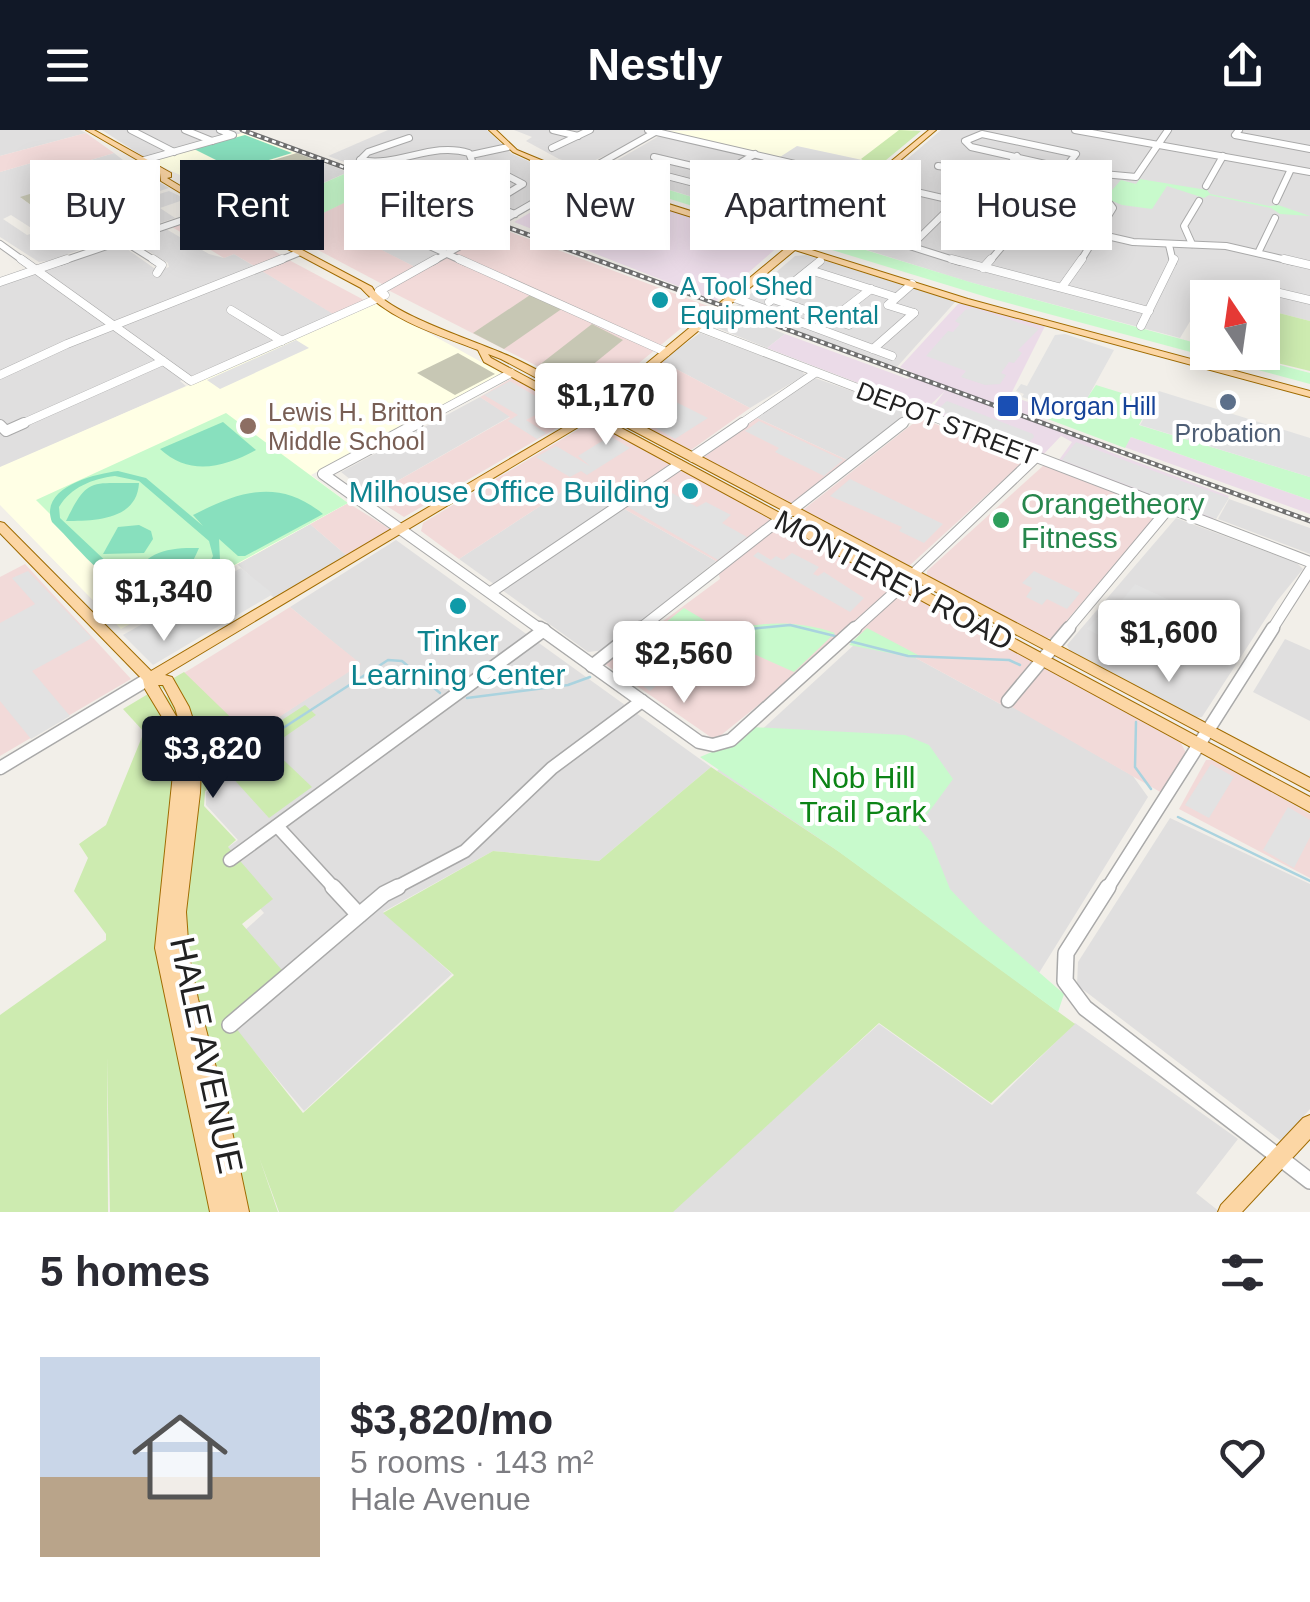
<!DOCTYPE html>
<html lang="en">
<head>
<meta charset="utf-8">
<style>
	:root { --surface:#fff; --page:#f7f7f7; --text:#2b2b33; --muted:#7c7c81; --line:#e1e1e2; --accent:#111827 }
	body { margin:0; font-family:Helvetica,sans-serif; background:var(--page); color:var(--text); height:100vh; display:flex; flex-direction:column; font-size:38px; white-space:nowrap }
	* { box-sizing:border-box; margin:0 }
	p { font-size:32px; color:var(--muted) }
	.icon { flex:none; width:55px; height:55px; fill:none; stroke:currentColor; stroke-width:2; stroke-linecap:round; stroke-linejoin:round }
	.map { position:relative; height:1082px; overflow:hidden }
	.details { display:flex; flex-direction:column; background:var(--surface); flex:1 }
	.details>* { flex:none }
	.hud { position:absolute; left:30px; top:30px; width:1250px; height:90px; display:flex; gap:20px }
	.needle { width:65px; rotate:347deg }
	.buttons { position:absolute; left:1190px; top:150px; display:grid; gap:20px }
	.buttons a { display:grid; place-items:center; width:90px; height:90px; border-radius:0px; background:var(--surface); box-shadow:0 5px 25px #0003; font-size:50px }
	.price { position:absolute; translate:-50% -85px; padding:0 22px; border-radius:10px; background:#fff; color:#222; font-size:32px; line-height:65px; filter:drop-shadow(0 2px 5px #0008) }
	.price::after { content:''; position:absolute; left:50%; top:60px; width:30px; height:22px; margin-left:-15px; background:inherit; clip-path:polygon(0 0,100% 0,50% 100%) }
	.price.active { background:var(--accent); color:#fff }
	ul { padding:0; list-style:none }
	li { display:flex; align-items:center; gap:30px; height:250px; padding:0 40px }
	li+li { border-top:2px solid var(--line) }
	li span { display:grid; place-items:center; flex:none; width:280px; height:200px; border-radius:0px; color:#555 }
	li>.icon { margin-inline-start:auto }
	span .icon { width:120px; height:120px; fill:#fffc; stroke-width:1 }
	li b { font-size:42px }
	h2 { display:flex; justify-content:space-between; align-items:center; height:120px; padding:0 40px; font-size:42px }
	.chip { padding:0 35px; border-radius:0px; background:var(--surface); box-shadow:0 5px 25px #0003; font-size:35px; line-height:90px }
	.chip.active { background:var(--accent); color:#fff }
	header { display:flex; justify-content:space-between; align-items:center; height:130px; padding:0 40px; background:var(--accent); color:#fff; font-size:45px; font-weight:600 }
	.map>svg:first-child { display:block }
	.residential { fill:#e0dfdf }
	.commercial { fill:#f2dad9 }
	.industrial { fill:#ebdbe8 }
	.education { fill:#ffffe5 }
	.construction { fill:#c7c7b4 }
	.grass { fill:#cdebb0 }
	.park { fill:#c8facc }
	.pitch { fill:#88e0be; fill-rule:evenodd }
	.parking { fill:#e2e2e2 }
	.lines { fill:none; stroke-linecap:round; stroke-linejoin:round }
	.stream { stroke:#aad3df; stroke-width:2.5 }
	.minor-far4-casing { stroke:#a9a9a9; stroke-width:8 }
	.minor-far3-casing { stroke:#a9a9a9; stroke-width:9 }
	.minor-far2-casing { stroke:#a9a9a9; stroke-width:12 }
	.minor-far1-casing { stroke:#a9a9a9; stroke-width:15 }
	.minor-casing { stroke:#a9a9a9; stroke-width:18 }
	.major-casing { stroke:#a06b00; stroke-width:2 }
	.minor-far4 { stroke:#fff; stroke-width:6 }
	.minor-far3 { stroke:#fff; stroke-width:8 }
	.minor-far2 { stroke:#fff; stroke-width:10 }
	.minor-far1 { stroke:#fff; stroke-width:12 }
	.minor { stroke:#fff; stroke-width:15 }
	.major { fill:#fcd6a4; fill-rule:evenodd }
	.rail-casing { stroke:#707070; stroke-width:5 }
	.rail { stroke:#fff; stroke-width:2.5; stroke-dasharray:4; stroke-linecap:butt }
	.culture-dot { fill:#0f9aa8; stroke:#fff; stroke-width:4 }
	.service-dot { fill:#5c6f8a; stroke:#fff; stroke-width:4 }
	.transit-dot { fill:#1a4fb4; stroke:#fff; stroke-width:4 }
	.education-dot { fill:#8d6e63; stroke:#fff; stroke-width:4 }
	.leisure-dot { fill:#2e9e5b; stroke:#fff; stroke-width:4 }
	.labels { text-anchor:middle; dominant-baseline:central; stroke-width:8; stroke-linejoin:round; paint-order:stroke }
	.far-culture-label { font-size:25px; fill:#0d838f; stroke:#fff; text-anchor:start }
	.far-transit-label { font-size:25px; fill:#164399; stroke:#fff; text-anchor:start }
	.far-education-label { font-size:25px; fill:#785e54; stroke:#fff; text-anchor:start }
	.far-street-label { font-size:25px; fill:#222; stroke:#fff }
	.far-service-label { font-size:25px; fill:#4e5e75; stroke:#fff }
	.culture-label { font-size:30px; fill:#0d838f; stroke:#fff; text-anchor:end }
	.leisure-label { font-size:30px; fill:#27864d; stroke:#fff; text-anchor:start }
	.street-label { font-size:30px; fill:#222; stroke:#fff }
	.park-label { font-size:30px; fill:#0c8416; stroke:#fff }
	.near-street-label { font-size:35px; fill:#222; stroke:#fff }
</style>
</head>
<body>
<header><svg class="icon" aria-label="menu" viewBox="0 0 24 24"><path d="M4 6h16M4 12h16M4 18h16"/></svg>Nestly<svg class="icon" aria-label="share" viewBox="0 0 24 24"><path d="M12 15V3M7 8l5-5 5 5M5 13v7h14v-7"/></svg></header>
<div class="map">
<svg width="1310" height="1082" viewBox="0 0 1310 1082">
	<rect width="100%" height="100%" fill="#f2efe9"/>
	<g class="residential">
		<polygon points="0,0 80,0 86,3 0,26"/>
		<polygon points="102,0 233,0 242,3 150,31"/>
		<polygon points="388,0 487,0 512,24 564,47 565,51 499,89 328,26"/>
		<polygon points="514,0 659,0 583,36 559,29 526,11 532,7"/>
		<polygon points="941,0 1310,0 1310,191 1263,179 1262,168 1206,165 1180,208 969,152 819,105"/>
		<polygon points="659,6 852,50 793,98 602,39"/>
		<polygon points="114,23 128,34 21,68 35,78 145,44 169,58 36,101 11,85 3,89 27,105 169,61 186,69 160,78 175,88 47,131 39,132 0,107 0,42 38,31 54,41"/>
		<polygon points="318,31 348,42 250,85 228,71"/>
		<polygon points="413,67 491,96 417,138 369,114 371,89"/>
		<polygon points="166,99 209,124 224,128 234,124 334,184 180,251 186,256 0,338 0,156 120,114 158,141 169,137 168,133 132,111"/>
		<polygon points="806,125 956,171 897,237 734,178 795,126"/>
		<polygon points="731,182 785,204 767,218 715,197 713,192"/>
		<polygon points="700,203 802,241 805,245 750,278 661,231"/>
		<polygon points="815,248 906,280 908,284 847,330 757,288"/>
		<polygon points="480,267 511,286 371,366 341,342"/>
		<polygon points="577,352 716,431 605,520 588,522 459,429"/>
		<polygon points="1229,369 1310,398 1310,424 1218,389"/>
		<polygon points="1176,388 1297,433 1303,439 1277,471 1202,587 1192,588 1071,523 1067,515"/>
		<polygon points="310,394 346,425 274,468 237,434"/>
		<polygon points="396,410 711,637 599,731 493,721 383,782 452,844 304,981 226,888 244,801 264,783 215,727 238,710 206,675 206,662 228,646 228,620 360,534 290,477"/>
		<polygon points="868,502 1004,576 1012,576 1133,646 1148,667 1039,843 1031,863 841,723 717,641"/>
		<polygon points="1285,509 1310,520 1310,591 1253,562"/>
		<polygon points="1170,688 1310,754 1310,979 1281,1011 1077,855 1078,832"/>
		<polygon points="1075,893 1238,1009 1196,1063 1220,1082 670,1082 879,894 992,975"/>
	</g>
	<g class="commercial">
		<polygon points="86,3 114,23 54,41 38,31 0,42 0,26"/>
		<polygon points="380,55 413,67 372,88 392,102 370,114 417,138 386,156 284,102"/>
		<polygon points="212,85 283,126 256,137 234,124 224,128 172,97"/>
		<polygon points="499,98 708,176 598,267 386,159"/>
		<polygon points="289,130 364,170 333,184 262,141"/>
		<polygon points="661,231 750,278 691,320 611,281 610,275"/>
		<polygon points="512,248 579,285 404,387 371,366 510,287 480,267"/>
		<polygon points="757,288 847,330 798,373 789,374 703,328"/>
		<polygon points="920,288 1026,329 908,437 806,386 803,380"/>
		<polygon points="589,293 598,293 848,428 1181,613 1186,623 1162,663 1012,577 1004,576 868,502 834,514 715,610 605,534 720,449 716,431 577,352 459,429 421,401 423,393"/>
		<polygon points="1044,335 1156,378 1158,383 1052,508 1040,508 927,446 927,441"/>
		<polygon points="348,373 390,399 346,425 310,394"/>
		<polygon points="25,434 131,549 0,626 0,447"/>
		<polygon points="290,477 361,534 228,620 163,556"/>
		<polygon points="1206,630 1216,630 1310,684 1310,748 1179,679"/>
	</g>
	<g class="industrial">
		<polygon points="585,51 780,115 716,171 514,92"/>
		<polygon points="965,173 1045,196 1010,266 1047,278 1039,288 1110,322 1229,366 1213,389 1059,330 1072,312 1061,306 1041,327 929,282 945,261 926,279 767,218 785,204 908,249 913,243 900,237 958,174"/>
		<polygon points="1131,307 1310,370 1310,384 1124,317"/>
	</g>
	<g class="education">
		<polygon points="913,0 874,34 852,44 666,1"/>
		<polygon points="242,3 297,23 197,53 150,31"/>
		<polygon points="376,174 503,244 311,345 348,373 121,499 0,375 0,337"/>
	</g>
	<g class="construction">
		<polygon points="297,23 318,31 228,71 197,53"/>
		<polygon points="128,34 145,44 35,78 20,67"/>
		<polygon points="533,163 563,178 504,219 473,203"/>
		<polygon points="592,194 623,210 569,254 538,236"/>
		<polygon points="458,223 495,244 455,265 417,243"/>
	</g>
	<g class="grass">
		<polygon points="899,0 921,1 868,45 857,44 872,36 861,29"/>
		<polygon points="1263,179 1310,191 1310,241 1236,223 1262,222"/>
		<polygon points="184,542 253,609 305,575 316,585 270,617 312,657 269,688 230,645 205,661 204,676 236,710 228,717 273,769 242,794 287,846 232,893 303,983 454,845 383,783 493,721 599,731 711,637 841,723 1075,894 991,973 879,893 673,1082 279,1082 259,1027 278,1082 110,1082 107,927 108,1082 0,1082 0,885 106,810 106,804 74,761 88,728 79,714 106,695 144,602 123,579 158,558 241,638 160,556"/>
	</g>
	<g class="park">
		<polygon points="601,39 796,99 796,101 778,103 597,46"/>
		<polygon points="349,42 381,55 282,103 250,85"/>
		<polygon points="1140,49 1207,60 1210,64 1269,76 1278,75 1310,86 1280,84 1271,78 1209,65 1204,68 1167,56 1152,79 1122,75 1105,68 1121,50 1136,54"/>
		<polygon points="820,106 973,153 1207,216 1208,222 1234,223 1310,243 1310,254 993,169 819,116 815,110"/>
		<polygon points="1096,255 1151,272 1139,295 1310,347 1310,370 1131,307 1125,318 1045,288 1065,274 1083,274"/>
		<polygon points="226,283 348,373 148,482 36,370"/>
		<path d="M684,478L721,500C762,493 794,489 835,503L794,542L729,513L715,525L665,493Z"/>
		<polygon points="867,498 918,525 919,525 915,528 849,515"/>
		<polygon points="752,597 905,605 929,615 953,649 918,697 931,712 950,759 981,792 1064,864 1058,882 835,719 700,627 726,616"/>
	</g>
	<g class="pitch">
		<polygon points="245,5 292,23 236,40 194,19"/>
		<path d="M223,292L256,320C223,338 189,346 160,319Z"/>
		<path d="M118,341L146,348L203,396L193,385C240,361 279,348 323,384L245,426H238L219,409L220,430C209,447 194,457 175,462C121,479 87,426 52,392C39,358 93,344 118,341ZM115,346L139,351L209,411L213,426C201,454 156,471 130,453C173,452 180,461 199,418C167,417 143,422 129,453L60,388L59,377C71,357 92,349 115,346Z"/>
		<path d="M139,353C137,390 95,391 66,391C88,346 91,354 139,353Z"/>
		<polygon points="139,395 151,401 153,409 144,423 103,424 118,397"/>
	</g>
	<g class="parking">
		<polygon points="797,16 867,31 871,36 852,44 780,27"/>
		<polygon points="973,178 1039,199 1018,220 1022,223 1014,233 1009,232 1001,243 1006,245 1000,254 985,255 961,247 966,241 926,226 948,201 953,202 960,194 955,191 965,180"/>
		<polygon points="1065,204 1114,220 1083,276 1054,278 1022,267 1024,264 1016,261 1021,254 1027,256 1055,205"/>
		<polygon points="296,210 309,218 220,259 207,250"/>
		<polygon points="510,251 552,276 526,290 546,303 537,309 508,291 518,285 484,265"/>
		<polygon points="1159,261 1310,308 1310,347 1140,295"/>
		<polygon points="670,269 708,288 675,309 638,288"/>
		<polygon points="947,271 1033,304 1034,307 1027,314 937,280"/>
		<polygon points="759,291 843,330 824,346 810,339 775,322 779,318 745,301"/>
		<polygon points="610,306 630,318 587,345 581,341 570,347 536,327 556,316 590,336 578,326"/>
		<polygon points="1076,312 1137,335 1229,368 1216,389 1062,330"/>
		<polygon points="850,349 943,394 924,413 899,401 902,397 830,366"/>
		<polygon points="663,358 697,377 706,372 731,385 722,393 747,407 718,430 628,377 637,372 641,374"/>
		<polygon points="758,422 771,430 776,426 783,430 792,423 819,437 813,444 818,446 824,442 864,468 850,482 753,426"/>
		<polygon points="241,438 273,464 153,535 123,505"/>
		<polygon points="28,441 92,508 32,541 70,586 31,609 0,571 0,493 35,474 12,448"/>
		<polygon points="1034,441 1080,463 1067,479 1047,469 1042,475 1026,467 1032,458 1022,453"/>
		<polygon points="1135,454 1180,475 1171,486 1136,470 1120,489 1110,485"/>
		<polygon points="1099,485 1150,511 1138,526 1087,499"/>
		<polygon points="659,504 692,525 650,561 622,541 620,534"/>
		<polygon points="1211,634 1234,647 1209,688 1185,675"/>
		<polygon points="1288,677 1310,690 1310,707 1294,738 1263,720"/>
	</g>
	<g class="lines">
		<g class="stream">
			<polyline points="675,494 710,503 790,495 839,507"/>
			<polyline points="849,511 908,526 1009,530 1020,535"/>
			<polyline points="467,568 568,555 590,547"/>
			<polyline points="1136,592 1135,637 1151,659"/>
			<polyline points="263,611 388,530 402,531 440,563"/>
			<polyline points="1178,687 1310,751"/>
		</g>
		<g class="minor-far4-casing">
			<g id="minor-far4">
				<polyline points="131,0 174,22"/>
				<polyline points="185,0 212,11"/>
				<polyline points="553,0 578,6"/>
				<polyline points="648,0 1133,112 1226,116 1295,132"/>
				<polyline points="1075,0 1310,42"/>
				<polyline points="1239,0 1235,5 1310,19"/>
				<polyline points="552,18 590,0"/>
				<polyline points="471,25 508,17"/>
				<polyline points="654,27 692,36"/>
				<path d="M360,30C398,38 431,11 469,23L474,36"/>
				<polyline points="360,30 368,22 409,8"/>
				<polyline points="141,31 233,5 220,0"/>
				<polyline points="597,35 659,0"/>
				<polyline points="474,36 454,52 453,61 515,84"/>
				<polyline points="474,36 494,39 523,54 489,75"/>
				<polyline points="938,36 968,40 1018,57 1110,74 1113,78 1080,132"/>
				<polyline points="1066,37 1076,24 982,4 965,11 971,17 1081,42 1136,47 1168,0"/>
				<polyline points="663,45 779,75 824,41"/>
				<polyline points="704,55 755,24"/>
				<polyline points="1206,56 1223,26"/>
				<polyline points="1276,71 1291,39"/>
				<polyline points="419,83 392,99 465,132"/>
				<polyline points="509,87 601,34"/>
				<polyline points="859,96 878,106 960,132"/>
				<polyline points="122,110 157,132"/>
				<polyline points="0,114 25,132"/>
				<polyline points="1192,114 1184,96 1199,71"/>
				<polyline points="1169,115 1173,132"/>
				<polyline points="911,116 971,57 1006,39 1017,26"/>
				<polyline points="1258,123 1275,88"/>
				<polyline points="60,132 224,76"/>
				<polyline points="276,132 298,123"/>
				<polyline points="432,132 478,106"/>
				<polyline points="989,132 1027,87"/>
			</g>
		</g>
		<g class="minor-far3-casing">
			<g id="minor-far3">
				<polyline points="21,129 191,251 385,165"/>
				<polyline points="153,129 162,135 157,143"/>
				<polyline points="459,129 666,222"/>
				<polyline points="952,129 1149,181"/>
				<polyline points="1284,129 1310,135"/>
				<polyline points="983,138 991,129"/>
				<polyline points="810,140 895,167"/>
				<polyline points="0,152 67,129"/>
				<polyline points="912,154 888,175 914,183"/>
				<polyline points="1062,157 1082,129"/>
				<polyline points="1259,158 1310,170"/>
				<polyline points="379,161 436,129"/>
				<polyline points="732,167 892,226"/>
				<polyline points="773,169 849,195"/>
				<polyline points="769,172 820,131"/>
				<polyline points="231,180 282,211"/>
				<polyline points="832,189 871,159"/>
				<polyline points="696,196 954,295"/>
				<polyline points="1141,196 1174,129"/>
				<polyline points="873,219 914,183"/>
				<polyline points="0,245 67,214 282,129"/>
				<polyline points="19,295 163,231"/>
				<polyline points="414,295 511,243"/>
				<polyline points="739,295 815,243"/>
				<polyline points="900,295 917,282"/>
			</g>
		</g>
		<g class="minor-far2-casing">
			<g id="minor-far2">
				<polyline points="418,293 323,344 543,501"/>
				<polyline points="948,293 1310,432"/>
				<polyline points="0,295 6,301 24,293"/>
				<polyline points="693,327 743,293"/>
				<polyline points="913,444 1036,327"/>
				<polyline points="491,462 679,335"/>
				<polyline points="637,501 903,293"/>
				<polyline points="852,501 904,454"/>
				<polyline points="1066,501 1169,378"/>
				<polyline points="1271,501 1310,440"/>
			</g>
		</g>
		<g class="minor-far1-casing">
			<g id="minor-far1">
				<polyline points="540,498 699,612 713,615 731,610 855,498"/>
				<polyline points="592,536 640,498"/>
				<polyline points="1008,571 1069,498"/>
				<polyline points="0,638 150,548"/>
				<polyline points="277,696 335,759"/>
				<polyline points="230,730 544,500"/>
				<polyline points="393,759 465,721 552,638 642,571"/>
				<polyline points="1107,759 1273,498"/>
			</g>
		</g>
		<g class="minor-casing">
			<g id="minor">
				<polyline points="333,757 359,785"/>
				<polyline points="1108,757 1066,823 1065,851 1085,878 1310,1051"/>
				<polyline points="230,895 384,764 398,757"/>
			</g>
		</g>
		<g class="major-casing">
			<g id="major">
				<path d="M86,0H94L171,43V47L167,48L242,93L255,95L372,157C385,183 479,212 509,226C540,240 569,258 599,273L787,117L574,50L513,22L489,0H496L517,20L580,46L792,113L929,0H936L799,116L968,169L1310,261V267L962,173L795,120L607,277L1310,648V661L600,283L597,285L1310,667V682L590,290L165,545L172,547L189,577L198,605L201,634L200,663L186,782L189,826L198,869L229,987L249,1082H210L155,818L174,634L165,592L145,559L143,550L0,403V392L4,393L151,541L583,286L484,232L478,220C439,205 389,190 361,158L250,99L237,97L161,51L160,43ZM488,224L501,229L593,278L590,281L491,228ZM158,555H163L175,578L179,591Z"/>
				<polygon points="1310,985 1310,1009 1242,1082 1218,1082 1221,1075 1303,988"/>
			</g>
		</g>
		<use href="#minor-far4" class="minor-far4"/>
		<use href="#minor-far3" class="minor-far3"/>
		<use href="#minor-far2" class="minor-far2"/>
		<use href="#minor-far1" class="minor-far1"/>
		<use href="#minor" class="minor"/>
		<use href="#major" class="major"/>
		<g class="rail-casing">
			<polyline id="rail" points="242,0 1310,391"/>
		</g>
		<use href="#rail" class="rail"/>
	</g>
	<g class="culture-dot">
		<circle cx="660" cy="170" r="10"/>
		<circle cx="690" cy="361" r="10"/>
		<circle cx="458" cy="476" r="10"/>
	</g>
	<circle class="service-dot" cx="1228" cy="272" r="10"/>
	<rect class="transit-dot" x="996" y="264" width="24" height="24" rx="5"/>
	<circle class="education-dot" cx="248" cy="296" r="10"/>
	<circle class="leisure-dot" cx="1001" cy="390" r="10"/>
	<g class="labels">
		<g class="far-culture-label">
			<text x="680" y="156">A Tool Shed<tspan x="680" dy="29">Equipment Rental</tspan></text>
		</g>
		<g class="far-transit-label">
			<text x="1030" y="276">Morgan Hill</text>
		</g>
		<g class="far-education-label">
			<text x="268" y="282">Lewis H. Britton<tspan x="268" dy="29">Middle School</tspan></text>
		</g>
		<g class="far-street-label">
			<text transform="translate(947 293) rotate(21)">DEPOT STREET</text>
		</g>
		<g class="far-service-label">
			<text x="1228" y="303">Probation</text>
		</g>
		<g class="culture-label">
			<text x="670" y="361">Milhouse Office Building</text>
			<text x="458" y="510" text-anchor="middle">Tinker<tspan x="458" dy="34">Learning Center</tspan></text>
		</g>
		<g class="leisure-label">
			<text x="1021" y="373">Orangetheory<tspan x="1021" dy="34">Fitness</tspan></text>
		</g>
		<g class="street-label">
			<text transform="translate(894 450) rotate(28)">MONTEREY ROAD</text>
		</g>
		<g class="park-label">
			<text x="863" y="647">Nob Hill<tspan x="863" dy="34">Trail Park</tspan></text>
		</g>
		<g class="near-street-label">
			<text transform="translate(207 925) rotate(78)">HALE AVENUE</text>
		</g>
	</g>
</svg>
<div class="buttons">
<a><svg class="needle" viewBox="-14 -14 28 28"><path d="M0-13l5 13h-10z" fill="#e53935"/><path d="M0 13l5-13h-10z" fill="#7c7c81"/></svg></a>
</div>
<b class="price" style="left:606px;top:318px">$1,170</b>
<b class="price" style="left:164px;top:514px">$1,340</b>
<b class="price" style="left:1169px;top:555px">$1,600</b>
<b class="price" style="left:684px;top:576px">$2,560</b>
<b class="price active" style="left:213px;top:671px">$3,820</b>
<div class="hud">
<a class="chip">Buy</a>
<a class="chip active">Rent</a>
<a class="chip">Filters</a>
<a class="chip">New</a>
<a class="chip">Apartment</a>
<a class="chip">House</a>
</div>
</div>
<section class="details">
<h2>5 homes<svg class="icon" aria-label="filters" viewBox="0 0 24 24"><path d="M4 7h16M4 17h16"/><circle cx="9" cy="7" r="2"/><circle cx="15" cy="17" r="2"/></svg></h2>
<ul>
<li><span style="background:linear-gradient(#c9d6e8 60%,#b9a48a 0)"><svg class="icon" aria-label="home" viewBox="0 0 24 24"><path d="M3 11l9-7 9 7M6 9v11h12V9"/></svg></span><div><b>$3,820/mo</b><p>5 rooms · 143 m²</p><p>Hale Avenue</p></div><svg class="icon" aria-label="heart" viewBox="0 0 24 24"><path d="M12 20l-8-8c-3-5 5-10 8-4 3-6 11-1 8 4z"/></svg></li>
</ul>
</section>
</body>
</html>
